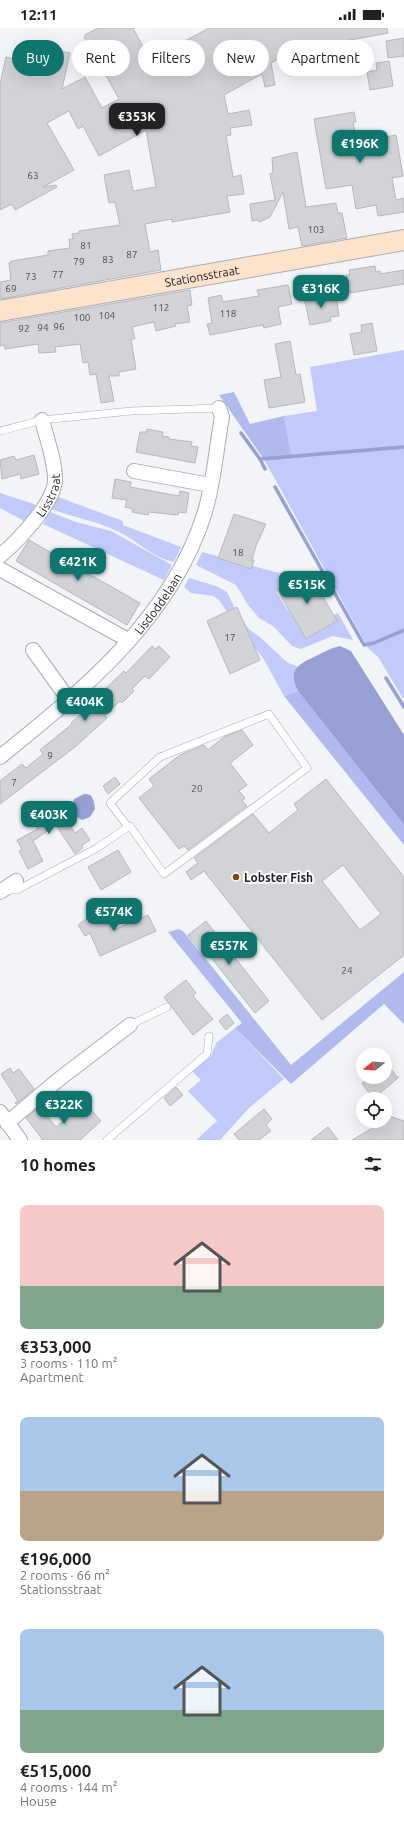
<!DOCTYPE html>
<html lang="en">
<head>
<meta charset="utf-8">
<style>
	:root { --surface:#fff; --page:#f2f2f2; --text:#202124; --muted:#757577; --accent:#0f766e }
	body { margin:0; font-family:Ubuntu,sans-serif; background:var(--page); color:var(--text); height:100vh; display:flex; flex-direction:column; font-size:15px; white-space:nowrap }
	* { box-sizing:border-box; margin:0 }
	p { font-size:13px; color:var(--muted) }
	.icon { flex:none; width:22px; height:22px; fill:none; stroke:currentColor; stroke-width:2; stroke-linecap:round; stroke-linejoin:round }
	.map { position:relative; height:1112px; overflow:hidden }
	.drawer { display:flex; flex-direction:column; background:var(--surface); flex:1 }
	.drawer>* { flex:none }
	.top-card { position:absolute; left:12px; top:12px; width:380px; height:36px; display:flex; gap:8px }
	.needle { width:26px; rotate:253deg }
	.controls { position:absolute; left:356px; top:1020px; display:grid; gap:8px }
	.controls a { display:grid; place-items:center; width:36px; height:36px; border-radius:50%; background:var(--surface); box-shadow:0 4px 16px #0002; font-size:20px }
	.price { position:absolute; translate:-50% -34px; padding:0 9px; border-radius:8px; background:var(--accent); color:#fff; font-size:13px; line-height:26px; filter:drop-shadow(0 1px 2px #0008) }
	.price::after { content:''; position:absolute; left:50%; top:24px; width:12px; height:9px; margin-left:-6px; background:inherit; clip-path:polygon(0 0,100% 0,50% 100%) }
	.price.current { background:#222; color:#fff }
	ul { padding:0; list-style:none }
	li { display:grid; align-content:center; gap:8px; height:212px; padding:0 20px }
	li span { display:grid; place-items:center; height:124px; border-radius:8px; color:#555 }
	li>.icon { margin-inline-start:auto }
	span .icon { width:72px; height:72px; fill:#fffc; stroke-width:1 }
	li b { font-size:17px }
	h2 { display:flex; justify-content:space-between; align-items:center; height:48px; padding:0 20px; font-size:17px }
	.chip { padding:0 14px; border-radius:18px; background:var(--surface); box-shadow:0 4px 16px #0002; font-size:14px; line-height:36px }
	.chip.current { background:var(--accent); color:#fff }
	.status { display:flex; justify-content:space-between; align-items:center; height:28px; padding:0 20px; background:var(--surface); direction:ltr }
	.status svg { height:11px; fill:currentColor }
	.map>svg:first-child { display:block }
	.green { fill:#c1cafb }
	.forest { fill:#b0baef }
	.water { fill:#96a0d4 }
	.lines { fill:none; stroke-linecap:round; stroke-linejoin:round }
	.stream { stroke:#96a0d4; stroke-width:3.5 }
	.building { fill:#d2d3d7; stroke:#b7b8bb; fill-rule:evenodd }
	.lane-casing { stroke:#abacb0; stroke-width:8 }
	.street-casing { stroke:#abacb0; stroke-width:16 }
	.secondary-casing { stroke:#abacb0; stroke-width:22 }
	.lane { stroke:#fff; stroke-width:7 }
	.street { stroke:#fff; stroke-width:14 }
	.secondary { stroke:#fde3cb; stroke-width:20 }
	.poi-dot { fill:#854902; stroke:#fff; stroke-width:1.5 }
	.labels { text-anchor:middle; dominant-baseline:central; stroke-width:4; stroke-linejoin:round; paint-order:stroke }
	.number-label { font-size:10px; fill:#4d4e50 }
	.street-label { font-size:12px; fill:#212123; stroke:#fff }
	.poi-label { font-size:12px; font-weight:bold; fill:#212123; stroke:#fff; text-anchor:start }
</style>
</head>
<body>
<div class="status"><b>12:11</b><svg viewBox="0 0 49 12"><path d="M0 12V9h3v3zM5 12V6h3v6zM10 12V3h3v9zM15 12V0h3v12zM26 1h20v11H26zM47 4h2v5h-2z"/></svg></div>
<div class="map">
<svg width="404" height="1112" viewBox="0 0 404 1112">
	<rect width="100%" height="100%" fill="#f3f4f8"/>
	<g class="green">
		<polygon points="404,322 404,672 378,629 368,620 265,433 292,431 284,388 317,383 310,339"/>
		<polygon points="0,465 34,476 37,478 24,493 0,480"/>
		<path d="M58,469L123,493V497L181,519L174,534C153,530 138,513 119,504C98,493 74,490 51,481Z"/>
		<polygon points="50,484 76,494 111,503 172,537 164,552 153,547 43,496"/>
		<polygon points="202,524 279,545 284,558 276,564 302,603 338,585 353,612 333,608 301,621 292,618 273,598 259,590 248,577 236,557 196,537"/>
		<path d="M189,550L216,558L227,564L239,589L249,601L262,611L288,635L297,638C293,648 293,654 298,663L284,668L263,630L233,593L219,572L213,568L191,565L184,559Z"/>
		<polygon points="235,1000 284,1051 249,1080 220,1112 196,1112 217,1093 188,1063 201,1052 192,1043 211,1028 216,1015"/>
	</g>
	<g class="forest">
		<polygon points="234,364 250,396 284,388 292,431 265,433 219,367"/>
		<polygon points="298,663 404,797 404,817 284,668"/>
		<polygon points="179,901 184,904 291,1037 404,944 404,996 384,976 291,1056 235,1000 242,995 168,904"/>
	</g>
	<g class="water">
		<path d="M340,618L351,623L404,707V797L298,663C287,642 298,636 316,628C324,624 331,620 340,618Z"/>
		<path d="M84,766C93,765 94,773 95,781L90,789L82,792L77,789L71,781L74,771Z"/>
	</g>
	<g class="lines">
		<g class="stream">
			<polyline points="241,405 260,431 265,441"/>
			<polyline points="260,431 404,419"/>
			<polyline points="275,459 364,617 374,615 404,602"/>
			<polyline points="386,650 404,679"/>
		</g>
	</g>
	<g class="building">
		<polygon points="98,0 133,0 150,32 209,0 387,0 388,5 323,17 325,28 304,40 301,18 271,35 275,57 265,59 262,46 224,67 228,86 249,82 252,97 230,100 231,107 226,108 233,149 241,147 244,166 227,168 230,184 172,194 172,191 145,196 150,224 158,222 161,242 0,271 0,254 11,252 9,235 12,233 48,227 48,223 70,220 69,211 73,211 72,206 79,205 79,203 120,197 115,174 109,175 104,147 129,142 133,163 156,159 146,102 99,128 83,98 78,101 69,83 47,95 74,142 43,159 56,157 57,159 15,182 12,176 0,182 0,56 6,29 30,35 34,18 70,25 62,61 85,49 102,80 119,71 92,22 91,23 84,9 85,9 85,7"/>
		<polygon points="404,10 404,28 388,30 386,13"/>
		<polygon points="389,33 393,58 370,62 367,44 377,42 376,35"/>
		<polygon points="354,84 356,94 353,94 357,114 396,107 403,148 392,150 396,172 404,170 404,184 378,188 376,177 356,181 352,157 326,161 314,91"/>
		<polygon points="297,124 306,179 336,175 338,185 342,185 347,210 302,218 298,199 289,201 283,164 270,189 259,194 258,192 252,193 250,176 275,172 270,146 273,145 272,130"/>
		<polygon points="375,238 376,244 380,243 380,246 404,242 404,256 350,265 346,247 350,247 349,242"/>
		<polygon points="288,257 292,276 278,279 281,296 264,300 263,297 210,307 207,296 212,295 208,270 221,267 223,274 259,268 257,262"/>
		<polygon points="190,262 192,277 187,278 190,294 175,296 176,298 156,303 154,294 132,299 135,311 131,311 136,341 119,344 119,348 109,348 114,373 101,375 96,346 90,347 88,334 83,335 80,316 55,319 56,324 39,325 38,316 5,321 4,317 0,318 0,295"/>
		<polygon points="316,266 316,270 336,267 339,288 330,289 331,293 310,297 304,269"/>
		<polygon points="372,295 377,323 354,327 350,306 362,304 361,297"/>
		<polygon points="290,313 296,347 300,346 305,374 269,380 264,352 281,349 275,316"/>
		<polygon points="147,401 163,404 162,408 169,409 169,411 192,414 191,418 198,419 195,435 136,424 140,404 147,404"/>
		<polygon points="34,427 39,446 21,451 20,446 2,451 0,432 14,428 16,432"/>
		<polygon points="115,451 131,454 130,459 179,468 180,463 189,465 186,485 179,484 178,487 149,484 148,487 132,484 133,481 125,479 127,472 112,470"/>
		<polygon points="234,486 266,496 256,518 252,532 254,532 251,541 218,530"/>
		<polygon points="29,512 140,575 127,597 16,533"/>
		<polygon points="308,543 337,593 306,611 277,561"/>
		<polygon points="237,579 260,632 230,646 207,593"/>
		<polygon points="152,618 155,621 159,618 170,629 149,651 145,648 132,661 134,663 122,675 120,673 105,687 107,690 75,719 0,776 0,753 22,736 26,740 43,726 40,722 72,696 71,695 104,666 102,664 124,643 126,645"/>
		<polygon points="242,702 253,717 230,735 247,757 239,763 245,770 242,773 247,778 188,822 184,818 179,821 139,770 154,758 149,751 180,727 204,717 208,722 224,709"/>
		<polygon points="115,749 120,756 108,766 103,758"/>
		<path d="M326,751L404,849V927L322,992L204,843L191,852L186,844L198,835L194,830L253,786L269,805L298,782L294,776ZM343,837L381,886L360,902L322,853Z"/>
		<polygon points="50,775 61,790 63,788 75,805 82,800 90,812 82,817 83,820 75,826 56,797 33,813 43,833 28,841 19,823 22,821 17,812 38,801 30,790"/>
		<polygon points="118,822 131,844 101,862 88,839"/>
		<polygon points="99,881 114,902 148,887 156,903 100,928 90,905 85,908 78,897"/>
		<polygon points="206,893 269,973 255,985 206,923 203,926 188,907"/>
		<polygon points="186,952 196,965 193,968 213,991 193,1007 164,969"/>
		<polygon points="227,986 234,995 226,1002 219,993"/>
		<polygon points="385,1033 397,1049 399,1049 373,1071 362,1055 370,1049 385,1049"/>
		<polygon points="10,1040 13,1045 19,1041 34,1061 16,1076 15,1075 18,1073 1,1046"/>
		<polygon points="176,1059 183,1067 170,1078 164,1070"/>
		<polygon points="44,1075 46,1076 41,1080 56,1099 85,1075 101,1093 80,1112 43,1112 26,1090"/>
		<polygon points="264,1081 272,1091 266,1097 271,1103 259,1112 239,1112 234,1106"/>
		<polygon points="392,1089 404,1093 404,1112 352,1112"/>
		<polygon points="328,1099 338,1112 311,1112"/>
	</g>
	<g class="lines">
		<g class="lane-casing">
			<g id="lane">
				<polyline points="0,403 42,392 131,383 219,380"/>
				<polyline points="7,862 17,862 97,820 128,799 130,798 164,846 307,740 269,686 160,729 110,775 128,799"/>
				<polyline points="130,997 167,979"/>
				<polyline points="107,1112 207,1026 209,1008"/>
			</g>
		</g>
		<g class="street-casing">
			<g id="street">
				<polyline points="134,443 210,457"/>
				<path id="s1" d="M0,528C17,514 55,474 55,452C55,432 47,412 42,392"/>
				<polyline points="0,541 128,612"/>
				<polyline points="33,622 69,672"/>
				<path id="s2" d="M0,729C83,662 170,592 204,487C214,456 216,421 222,389L219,380"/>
				<polyline points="0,864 16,853"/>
				<polyline points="0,1084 20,1112"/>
				<polyline points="7,1095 58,1052 130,997"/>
			</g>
		</g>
		<g class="secondary-casing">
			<g id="secondary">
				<path id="s3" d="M0,283L404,212"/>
			</g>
		</g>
		<use href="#lane" class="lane"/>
		<use href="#street" class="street"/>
		<use href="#secondary" class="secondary"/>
	</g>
	<circle class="poi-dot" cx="236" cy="849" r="4"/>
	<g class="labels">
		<g class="number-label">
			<text x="33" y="147">63</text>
			<text x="316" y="201">103</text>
			<text x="86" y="217">81</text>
			<text x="132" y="226">87</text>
			<text x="108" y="231">83</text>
			<text x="79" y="233">79</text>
			<text x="58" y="246">77</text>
			<text x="31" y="248">73</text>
			<text x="11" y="260">69</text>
			<text x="161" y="279">112</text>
			<text x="228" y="285">118</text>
			<text x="107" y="287">104</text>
			<text x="82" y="289">100</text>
			<text x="59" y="298">96</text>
			<text x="43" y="299">94</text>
			<text x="24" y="300">92</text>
			<text x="238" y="524">18</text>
			<text x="230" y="609">17</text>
			<text x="50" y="727">9</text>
			<text x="14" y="754">7</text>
			<text x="197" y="760">20</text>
			<text x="347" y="942">24</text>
		</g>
		<g class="street-label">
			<text stroke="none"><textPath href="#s3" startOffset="205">Stationsstraat</textPath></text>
			<text stroke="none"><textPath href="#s1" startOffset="79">Lisstraat</textPath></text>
			<text stroke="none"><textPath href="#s2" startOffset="221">Lisdoddelaan</textPath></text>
		</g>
		<g class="poi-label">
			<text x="244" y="849">Lobster Fish</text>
		</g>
	</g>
</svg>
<div class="controls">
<a><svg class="needle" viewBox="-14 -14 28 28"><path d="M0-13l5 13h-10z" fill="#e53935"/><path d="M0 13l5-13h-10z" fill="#757577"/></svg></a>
<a><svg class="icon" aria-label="locate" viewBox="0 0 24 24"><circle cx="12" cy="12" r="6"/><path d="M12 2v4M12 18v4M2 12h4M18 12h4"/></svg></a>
</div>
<b class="price current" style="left:137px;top:109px">€353K</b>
<b class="price" style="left:360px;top:136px">€196K</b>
<b class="price" style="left:321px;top:281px">€316K</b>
<b class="price" style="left:78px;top:554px">€421K</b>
<b class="price" style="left:307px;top:577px">€515K</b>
<b class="price" style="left:85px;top:694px">€404K</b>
<b class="price" style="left:49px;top:807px">€403K</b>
<b class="price" style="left:114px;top:904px">€574K</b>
<b class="price" style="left:229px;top:938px">€557K</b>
<b class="price" style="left:64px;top:1097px">€322K</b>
<div class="top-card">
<a class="chip current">Buy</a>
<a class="chip">Rent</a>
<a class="chip">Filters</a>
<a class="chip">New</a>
<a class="chip">Apartment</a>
</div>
</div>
<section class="drawer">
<h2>10 homes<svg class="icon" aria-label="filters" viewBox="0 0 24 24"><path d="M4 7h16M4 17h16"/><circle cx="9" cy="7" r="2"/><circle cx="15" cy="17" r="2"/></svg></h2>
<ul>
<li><span style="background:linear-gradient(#f6c9c9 65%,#7fa58c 0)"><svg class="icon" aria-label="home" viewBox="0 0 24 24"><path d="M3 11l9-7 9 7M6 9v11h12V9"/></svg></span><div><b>€353,000</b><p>3 rooms · 110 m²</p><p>Apartment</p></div></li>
<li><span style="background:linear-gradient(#a9c7e8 60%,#b9a48a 0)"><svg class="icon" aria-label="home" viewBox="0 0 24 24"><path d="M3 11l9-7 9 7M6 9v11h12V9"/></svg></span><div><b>€196,000</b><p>2 rooms · 66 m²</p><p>Stationsstraat</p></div></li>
<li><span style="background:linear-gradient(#a9c7e8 65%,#7fa58c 0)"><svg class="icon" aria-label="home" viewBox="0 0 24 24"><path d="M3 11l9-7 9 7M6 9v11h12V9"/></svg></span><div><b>€515,000</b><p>4 rooms · 144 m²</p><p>House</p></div></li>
</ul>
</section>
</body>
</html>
